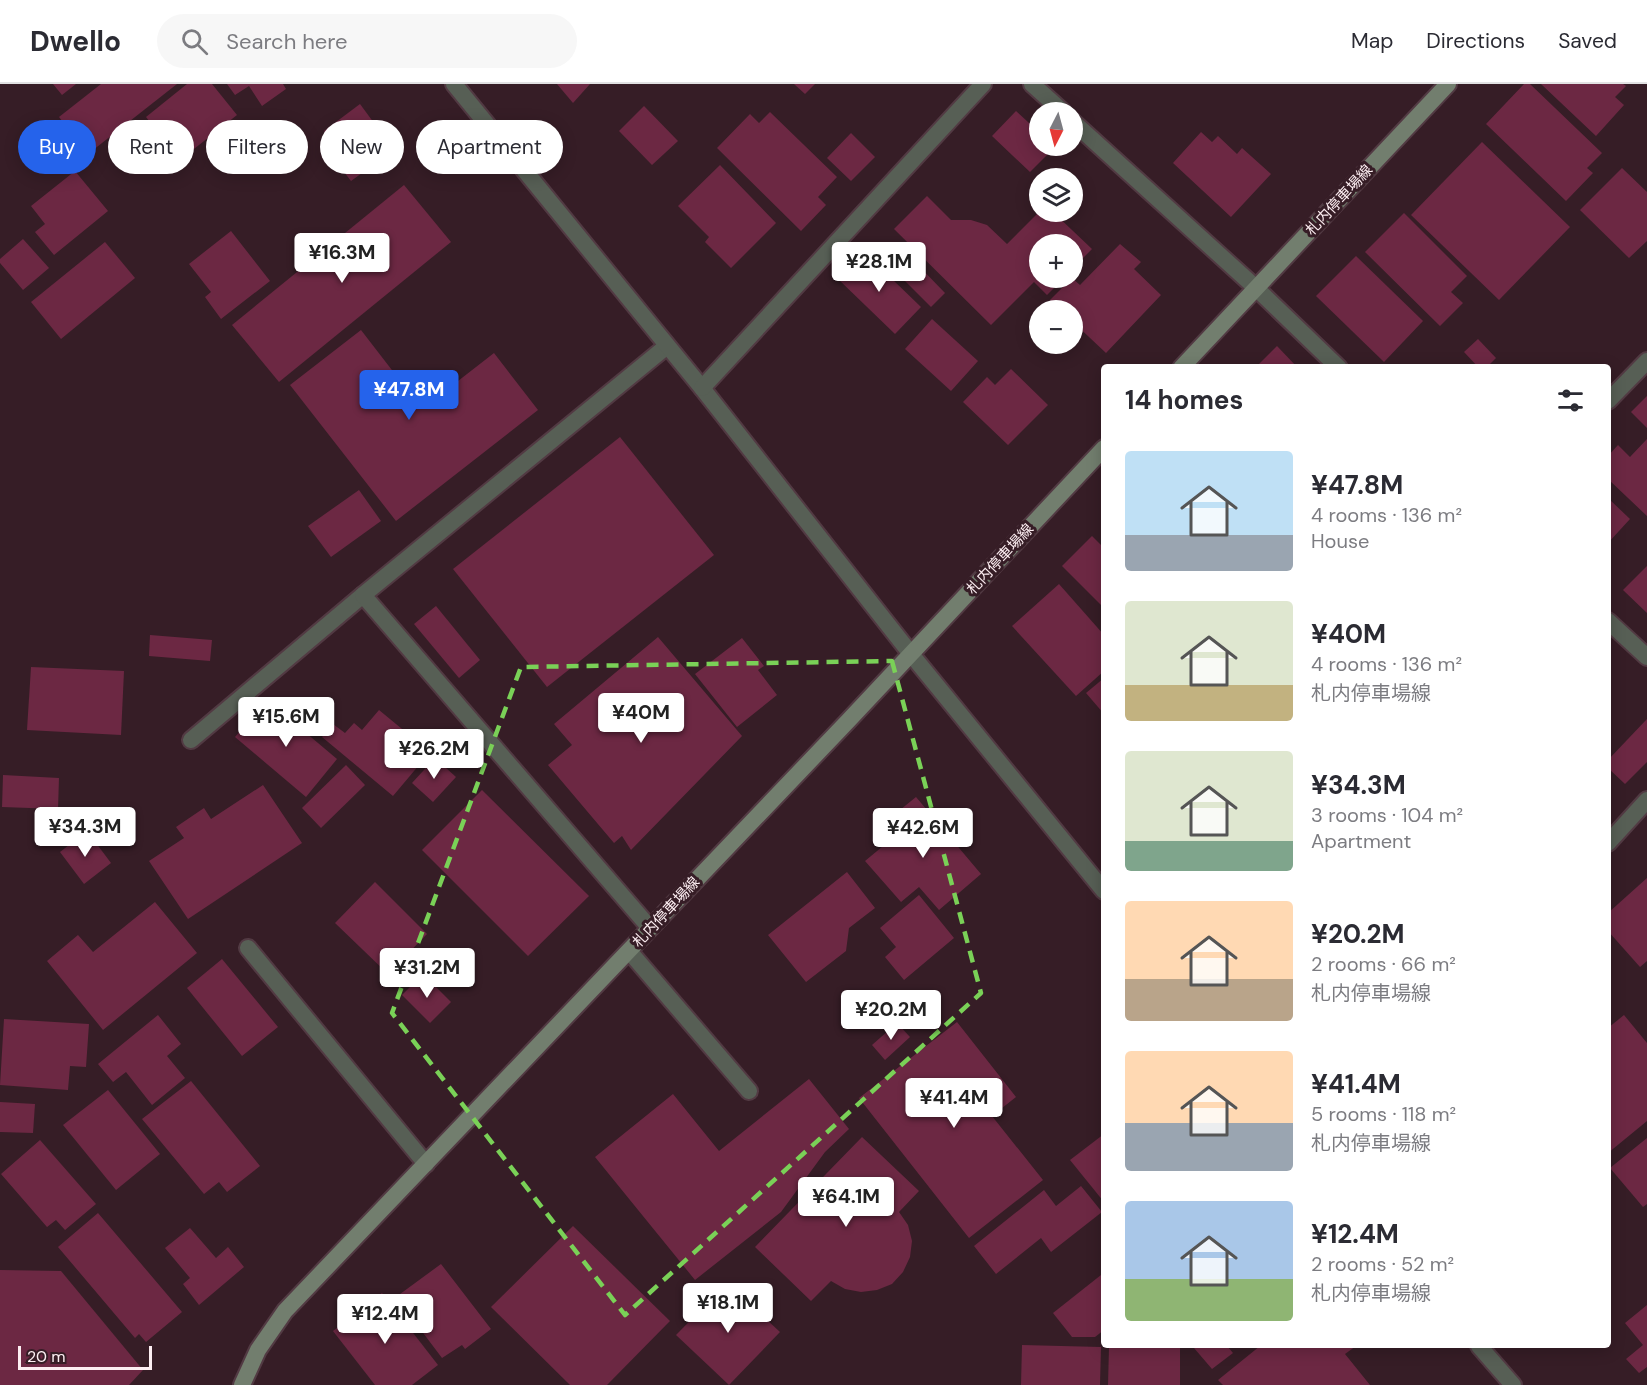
<!DOCTYPE html>
<html lang="en">
<head>
<meta charset="utf-8">
<style>
	:root { --surface:#fff; --page:#f7f7f7; --text:#2b2b33; --muted:#7c7c81; --line:#e1e1e2; --accent:#2563eb }
	body { margin:0; font-family:"DM Sans","Noto Sans JP",sans-serif; background:var(--page); color:var(--text); height:100vh; display:flex; flex-direction:column; font-size:22px; white-space:nowrap }
	* { box-sizing:border-box; margin:0 }
	p { font-size:20px; color:var(--muted) }
	.icon { flex:none; width:33px; height:33px; fill:none; stroke:currentColor; stroke-width:2; stroke-linecap:round; stroke-linejoin:round }
	.map { position:relative; flex:1; overflow:hidden }
	.panel { position:absolute; left:1101px; top:280px; width:510px; height:984px; display:flex; flex-direction:column; background:var(--surface); border-radius:6px; box-shadow:0 3px 15px #0003 }
	.panel>* { flex:none }
	.top-card { position:absolute; left:18px; top:36px; width:570px; height:54px; display:flex; gap:12px }
	.needle { width:39px; rotate:186deg }
	.controls { position:absolute; left:1029px; top:18px; display:grid; gap:12px }
	.controls a { display:grid; place-items:center; width:54px; height:54px; border-radius:50%; background:var(--surface); box-shadow:0 3px 15px #0003; font-size:30px }
	.scale { position:absolute; left:18px; bottom:15px; width:134px; box-sizing:border-box; padding-left:6px; border:3px solid #fdeef2; border-top:0; font-size:16px; line-height:21px; white-space:nowrap; color:#fdeef2; -webkit-text-stroke:4px #361d26; paint-order:stroke }
	.price { position:absolute; translate:-50% -51px; padding:0 14px; border-radius:6px; background:#fff; color:#222; font-size:20px; line-height:39px; filter:drop-shadow(0 2px 3px #0008) }
	.price::after { content:''; position:absolute; left:50%; top:36px; width:18px; height:14px; margin-left:-9px; background:inherit; clip-path:polygon(0 0,100% 0,50% 100%) }
	.price.active { background:var(--accent); color:#fff }
	ul { padding:0; list-style:none }
	li { display:flex; align-items:center; gap:18px; height:150px; padding:0 24px }
	li span { display:grid; place-items:center; flex:none; width:168px; height:120px; border-radius:6px; color:#555 }
	li>.icon { margin-inline-start:auto }
	span .icon { width:72px; height:72px; fill:#fffc; stroke-width:1 }
	li b { font-size:26px }
	h2 { display:flex; justify-content:space-between; align-items:center; height:72px; padding:0 24px; font-size:26px }
	.tag { padding:0 21px; border-radius:27px; background:var(--surface); box-shadow:0 3px 15px #0003; font-size:21px; line-height:54px }
	.tag.active { background:var(--accent); color:#fff }
	header { display:flex; align-items:center; gap:36px; box-sizing:border-box; height:84px; padding:0 30px; background:var(--surface); border-bottom:2px solid var(--line) }
	header strong { font-size:28px }
	nav { display:flex; gap:33px; margin-inline-start:auto; font-size:21px }
	.search { width:420px; height:54px; background:var(--page); display:flex; align-items:center; gap:15px; box-sizing:border-box; padding:0 21px; border-radius:33px; color:var(--muted); font-size:22px }
	.map>svg:first-child { display:block }
	.building { fill:#6c2843 }
	.lines { fill:none; stroke-linecap:round; stroke-linejoin:round }
	.service-casing { stroke:#523a43; stroke-width:20 }
	.minor-casing { stroke:#523a43; stroke-width:20 }
	.secondary-casing { stroke:#523a43; stroke-width:20 }
	.service { stroke:#575f55; stroke-width:16 }
	.minor { stroke:#575f55; stroke-width:16 }
	.secondary { stroke:#727e6e; stroke-width:16 }
	.marked { fill:none; stroke:#7ad157; stroke-width:4.5; stroke-dasharray:12 8; stroke-linejoin:round }
	.labels { text-anchor:middle; dominant-baseline:central; stroke-width:6; stroke-linejoin:round; paint-order:stroke }
	.street-label { font-size:15px; fill:#fdeef2; stroke:#361d26 }
</style>
</head>
<body>
<header>
<strong>Dwello</strong>
<div class="search"><svg class="icon" aria-label="search" viewBox="0 0 24 24"><circle cx="10" cy="10" r="6"/><path d="M15 15l6 6"/></svg>Search here</div>
<nav><a>Map</a><a>Directions</a><a>Saved</a></nav>
</header>
<div class="map">
<svg width="1647" height="1301" viewBox="0 0 1647 1301">
	<rect width="100%" height="100%" fill="#361d26"/>
	<g class="building">
		<polygon points="53,0 76,0 62,11"/>
		<polygon points="101,0 177,0 88,70 59,33"/>
		<polygon points="187,0 212,0 237,31 180,76 146,33"/>
		<polygon points="227,0 283,0 286,5 262,22 249,2 235,11"/>
		<polygon points="557,0 590,0 573,19"/>
		<polygon points="794,0 815,0 805,10"/>
		<polygon points="1524,0 1530,0 1602,69 1587,84 1593,89 1566,117 1486,40"/>
		<polygon points="1541,0 1623,0 1626,2 1615,13 1624,21 1596,52"/>
		<polygon points="360,20 374,39 337,65 324,47"/>
		<polygon points="644,22 678,57 652,81 619,47"/>
		<polygon points="1016,27 1040,49 1040,62 1055,63 1030,88 992,52"/>
		<polygon points="770,28 837,93 818,113 826,121 801,147 717,64 750,30 759,39"/>
		<polygon points="379,43 395,65 351,97 334,75"/>
		<polygon points="1201,48 1212,58 1218,52 1237,70 1242,64 1271,90 1231,133 1173,79"/>
		<polygon points="851,49 875,73 851,97 827,74"/>
		<polygon points="78,58 86,68 72,80 63,69"/>
		<polygon points="1482,58 1570,143 1499,216 1411,131"/>
		<polygon points="720,81 776,139 731,184 705,158 709,153 678,122"/>
		<polygon points="1622,84 1647,108 1647,157 1629,174 1580,126"/>
		<polygon points="75,87 108,127 54,171 35,148 45,140 31,122"/>
		<polygon points="404,101 451,158 279,298 232,241"/>
		<polygon points="927,112 951,136 971,136 987,141 1007,160 1039,128 1053,128 1092,165 1072,185 1072,160 1040,160 1040,194 1064,194 1047,211 1034,198 991,241 894,145"/>
		<polygon points="1404,129 1467,192 1451,208 1463,219 1440,242 1365,168"/>
		<polygon points="231,147 270,197 221,235 205,213 211,208 189,180"/>
		<polygon points="23,155 49,184 23,206 0,179 0,175"/>
		<polygon points="105,158 135,194 61,255 31,218"/>
		<polygon points="1120,160 1141,178 1134,185 1161,211 1106,269 1072,237 1072,226 1061,226 1050,216 1072,194 1080,201"/>
		<polygon points="863,167 921,223 895,250 837,194"/>
		<polygon points="1356,172 1423,237 1384,278 1316,212"/>
		<polygon points="914,177 945,209 931,223 899,191"/>
		<polygon points="932,235 978,277 951,307 905,265"/>
		<polygon points="361,246 422,325 494,269 538,326 396,437 290,301"/>
		<polygon points="1478,255 1496,274 1486,284 1479,284 1464,268"/>
		<polygon points="1277,262 1298,284 1255,284"/>
		<polygon points="1011,285 1048,321 1008,361 963,318 987,293 995,301"/>
		<polygon points="1647,312 1647,344 1631,328"/>
		<polygon points="620,353 714,471 547,603 453,485"/>
		<polygon points="1647,355 1647,432 1608,395 1608,372 1618,361 1630,373"/>
		<polygon points="359,406 381,437 331,473 308,442"/>
		<polygon points="1608,414 1630,435 1608,459"/>
		<polygon points="1092,452 1104,464 1104,524 1062,482"/>
		<polygon points="1647,482 1647,529 1623,506"/>
		<polygon points="1059,500 1104,551 1104,587 1076,612 1012,542"/>
		<polygon points="436,522 480,576 459,594 414,540"/>
		<polygon points="150,551 212,556 210,577 149,572"/>
		<polygon points="658,553 742,652 631,766 622,752 614,759 548,681 572,661 554,640"/>
		<polygon points="742,554 764,582 758,586 777,611 737,643 695,590"/>
		<polygon points="31,583 124,587 121,651 27,646"/>
		<polygon points="1104,594 1104,630 1086,609"/>
		<polygon points="267,616 337,675 306,713 235,653"/>
		<polygon points="379,626 430,668 393,712 322,653 333,640 345,649 354,639 362,646"/>
		<polygon points="1647,635 1647,678 1625,700 1608,684 1608,676"/>
		<polygon points="435,674 456,693 433,718 412,699"/>
		<polygon points="346,681 365,701 321,744 302,724"/>
		<polygon points="3,691 59,694 58,725 2,723"/>
		<polygon points="263,701 302,759 188,835 149,777 184,754 176,743 204,724 211,735"/>
		<polygon points="482,706 589,812 528,872 422,766"/>
		<polygon points="916,713 981,790 939,826 919,803 901,818 865,777 906,743 895,730"/>
		<polygon points="87,747 111,779 84,800 60,768"/>
		<polygon points="847,788 875,824 849,844 846,867 806,898 768,851"/>
		<polygon points="1647,794 1647,877 1640,883 1608,847 1608,829"/>
		<polygon points="375,798 427,850 388,890 335,839"/>
		<polygon points="919,811 954,854 904,896 885,873 896,863 880,844"/>
		<polygon points="155,818 197,869 103,946 47,877 78,851 93,868"/>
		<polygon points="222,875 278,943 242,972 187,904"/>
		<polygon points="423,890 451,918 430,939 402,911"/>
		<polygon points="158,931 181,960 167,972 185,994 152,1021 126,988 113,998 98,980"/>
		<polygon points="1624,931 1647,959 1647,1037 1608,1069 1608,944"/>
		<polygon points="4,935 89,940 86,983 70,982 68,1006 0,1001"/>
		<polygon points="957,938 1016,1013 992,1032 1043,1096 969,1154 859,1014"/>
		<polygon points="897,939 910,953 885,976 872,961"/>
		<polygon points="809,995 849,1045 825,1068 781,1128 695,1196 595,1073 673,1010 719,1067"/>
		<polygon points="191,997 260,1082 227,1108 219,1098 204,1110 142,1035"/>
		<polygon points="108,1006 160,1070 116,1106 63,1041"/>
		<polygon points="0,1018 35,1020 33,1049 0,1048"/>
		<polygon points="1104,1050 1104,1118 1070,1076"/>
		<polygon points="862,1053 919,1107 899,1128 908,1141 912,1157 910,1173 903,1188 892,1200 877,1206 861,1208 845,1205 831,1197 811,1217 755,1163"/>
		<polygon points="1647,1054 1647,1120 1643,1123 1610,1084"/>
		<polygon points="40,1056 96,1120 65,1146 56,1136 47,1143 1,1090"/>
		<polygon points="1081,1102 1102,1128 1051,1168 1041,1154 996,1190 974,1162 1044,1106 1056,1122"/>
		<polygon points="98,1129 182,1228 146,1258 139,1250 135,1254 58,1163"/>
		<polygon points="573,1142 670,1237 607,1301 570,1301 491,1223"/>
		<polygon points="190,1144 216,1174 228,1163 244,1183 199,1221 183,1200 190,1194 165,1164"/>
		<polygon points="441,1180 491,1245 465,1265 462,1261 442,1274 396,1213"/>
		<polygon points="0,1186 61,1187 143,1286 129,1301 0,1301"/>
		<polygon points="1101,1191 1104,1195 1104,1246 1095,1253 1072,1253 1053,1229"/>
		<polygon points="727,1199 780,1248 729,1301 676,1251"/>
		<polygon points="382,1209 438,1281 412,1301 375,1301 333,1247"/>
		<polygon points="1647,1221 1647,1283 1639,1289 1626,1275 1643,1261 1625,1239"/>
		<polygon points="1022,1261 1101,1263 1100,1301 1021,1301"/>
		<polygon points="1197,1262 1227,1262 1233,1269 1212,1285 1194,1264"/>
		<polygon points="1260,1262 1356,1262 1345,1270 1370,1301 1223,1301 1218,1296"/>
		<polygon points="1109,1263 1180,1264 1180,1301 1108,1301"/>
	</g>
	<g class="lines">
		<g class="service-casing">
			<g id="service">
				<polyline points="191,656 363,511"/>
				<polyline points="650,844 363,511 667,262"/>
				<polyline points="248,864 426,1080"/>
				<polyline points="629,867 749,1007"/>
			</g>
		</g>
		<g class="minor-casing">
			<g id="minor">
				<polyline points="454,0 702,304 911,570 1104,807"/>
				<polyline points="1032,0 1063,28"/>
				<polyline points="1072,37 1256,204 1339,284"/>
				<polyline points="702,304 983,0"/>
				<polyline points="1608,317 1647,277"/>
				<polyline points="1608,537 1647,573"/>
				<polyline points="1608,759 1647,716"/>
				<polyline points="1479,1262 1513,1301"/>
			</g>
		</g>
		<g class="secondary-casing">
			<g id="secondary">
				<polyline points="1181,284 1448,0"/>
				<polyline points="242,1301 258,1266 285,1227 848,637 1104,364"/>
			</g>
		</g>
		<use href="#service" class="service"/>
		<use href="#minor" class="minor"/>
		<use href="#secondary" class="secondary"/>
	</g>
	<path class="marked" d="M892,577L981,909L625,1231L392,929L521,583Z"/>
	<g class="labels">
		<g class="street-label">
			<text transform="translate(1339 116) rotate(-47)">札内停車場線</text>
			<text transform="translate(1000 475) rotate(-47)">札内停車場線</text>
			<text transform="translate(666 828) rotate(-47)">札内停車場線</text>
		</g>
	</g>
</svg>
<div class="controls">
<a><svg class="needle" viewBox="-14 -14 28 28"><path d="M0-13l5 13h-10z" fill="#e53935"/><path d="M0 13l5-13h-10z" fill="#7c7c81"/></svg></a>
<a><svg class="icon" aria-label="layers" viewBox="0 0 24 24"><path d="M12 4l9 5-9 5-9-5zM3 14l9 5 9-5"/></svg></a>
<a>+</a>
<a>−</a>
</div>
<div class="scale">20 m</div>
<b class="price" style="left:342px;top:200px">¥16.3M</b>
<b class="price" style="left:879px;top:209px">¥28.1M</b>
<b class="price active" style="left:409px;top:337px">¥47.8M</b>
<b class="price" style="left:641px;top:660px">¥40M</b>
<b class="price" style="left:286px;top:664px">¥15.6M</b>
<b class="price" style="left:434px;top:696px">¥26.2M</b>
<b class="price" style="left:85px;top:774px">¥34.3M</b>
<b class="price" style="left:923px;top:775px">¥42.6M</b>
<b class="price" style="left:427px;top:915px">¥31.2M</b>
<b class="price" style="left:891px;top:957px">¥20.2M</b>
<b class="price" style="left:954px;top:1045px">¥41.4M</b>
<b class="price" style="left:846px;top:1144px">¥64.1M</b>
<b class="price" style="left:728px;top:1250px">¥18.1M</b>
<b class="price" style="left:385px;top:1261px">¥12.4M</b>
<div class="top-card">
<a class="tag active">Buy</a>
<a class="tag">Rent</a>
<a class="tag">Filters</a>
<a class="tag">New</a>
<a class="tag">Apartment</a>
</div>
<section class="panel">
<h2>14 homes<svg class="icon" aria-label="filters" viewBox="0 0 24 24"><path d="M4 7h16M4 17h16"/><circle cx="9" cy="7" r="2"/><circle cx="15" cy="17" r="2"/></svg></h2>
<ul>
<li><span style="background:linear-gradient(#bfe0f5 70%,#9aa5b1 0)"><svg class="icon" aria-label="home" viewBox="0 0 24 24"><path d="M3 11l9-7 9 7M6 9v11h12V9"/></svg></span><div><b>¥47.8M</b><p>4 rooms · 136 m²</p><p>House</p></div></li>
<li><span style="background:linear-gradient(#dfe7d0 70%,#c2b280 0)"><svg class="icon" aria-label="home" viewBox="0 0 24 24"><path d="M3 11l9-7 9 7M6 9v11h12V9"/></svg></span><div><b>¥40M</b><p>4 rooms · 136 m²</p><p>札内停車場線</p></div></li>
<li><span style="background:linear-gradient(#dfe7d0 75%,#7fa58c 0)"><svg class="icon" aria-label="home" viewBox="0 0 24 24"><path d="M3 11l9-7 9 7M6 9v11h12V9"/></svg></span><div><b>¥34.3M</b><p>3 rooms · 104 m²</p><p>Apartment</p></div></li>
<li><span style="background:linear-gradient(#ffd9b3 65%,#b9a48a 0)"><svg class="icon" aria-label="home" viewBox="0 0 24 24"><path d="M3 11l9-7 9 7M6 9v11h12V9"/></svg></span><div><b>¥20.2M</b><p>2 rooms · 66 m²</p><p>札内停車場線</p></div></li>
<li><span style="background:linear-gradient(#ffd9b3 60%,#9aa5b1 0)"><svg class="icon" aria-label="home" viewBox="0 0 24 24"><path d="M3 11l9-7 9 7M6 9v11h12V9"/></svg></span><div><b>¥41.4M</b><p>5 rooms · 118 m²</p><p>札内停車場線</p></div></li>
<li><span style="background:linear-gradient(#a9c7e8 65%,#8fb573 0)"><svg class="icon" aria-label="home" viewBox="0 0 24 24"><path d="M3 11l9-7 9 7M6 9v11h12V9"/></svg></span><div><b>¥12.4M</b><p>2 rooms · 52 m²</p><p>札内停車場線</p></div></li>
</ul>
</section>
</div>
</body>
</html>
